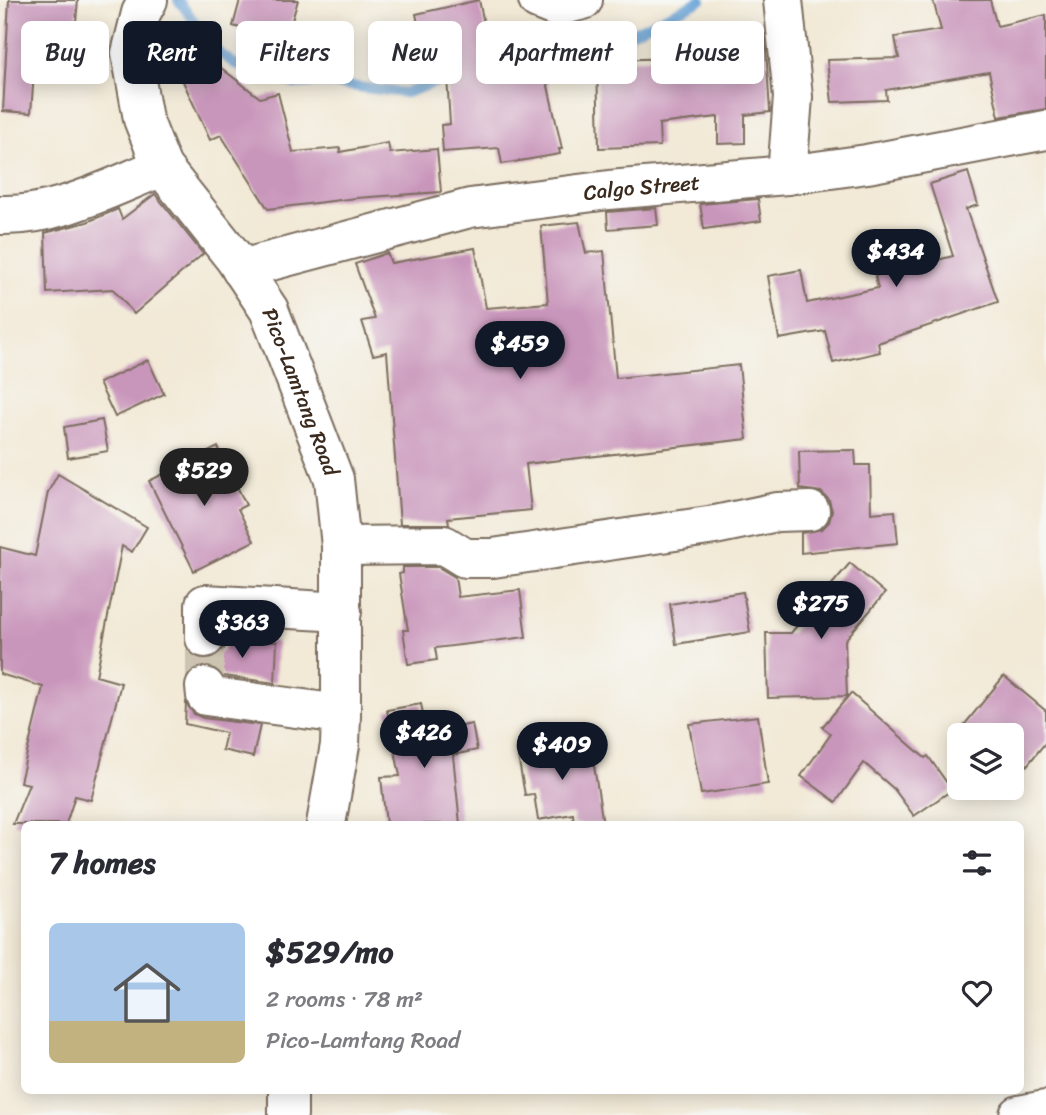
<!DOCTYPE html>
<html lang="en">
<head>
<meta charset="utf-8">
<style>
	:root { --surface:#fff; --page:#f7f7f7; --text:#2b2b33; --muted:#7c7c81; --accent:#111827 }
	body { margin:0; font-family:Sriracha,sans-serif; background:var(--page); color:var(--text); height:100vh; display:flex; flex-direction:column; font-size:26px; white-space:nowrap }
	* { box-sizing:border-box; margin:0 }
	p { font-size:23px; color:var(--muted) }
	.icon { flex:none; width:38px; height:38px; fill:none; stroke:currentColor; stroke-width:2; stroke-linecap:round; stroke-linejoin:round }
	.map { position:relative; flex:1; overflow:hidden }
	.panel { position:absolute; left:21px; top:821px; width:1003px; height:273px; display:flex; flex-direction:column; background:var(--surface); border-radius:10px; box-shadow:0 4px 18px #0003 }
	.panel>* { flex:none }
	.banner { position:absolute; left:21px; top:21px; width:1004px; height:63px; display:flex; gap:14px }
	.controls { position:absolute; left:947px; top:723px; display:grid; gap:14px }
	.controls a { display:grid; place-items:center; width:77px; height:77px; border-radius:10px; background:var(--surface); box-shadow:0 4px 18px #0003; font-size:35px }
	.price { position:absolute; translate:-50% -60px; padding:0 16px; border-radius:24px; background:var(--accent); color:#fff; font-size:23px; line-height:46px; filter:drop-shadow(0 2px 4px #0008) }
	.price::after { content:''; position:absolute; left:50%; top:42px; width:21px; height:16px; margin-left:-10px; background:inherit; clip-path:polygon(0 0,100% 0,50% 100%) }
	.price.on { background:#222; color:#fff }
	ul { padding:0; list-style:none }
	li { display:flex; align-items:center; gap:21px; height:175px; padding:0 28px }
	li span { display:grid; place-items:center; flex:none; width:196px; height:140px; border-radius:10px; color:#555 }
	li>.icon { margin-inline-start:auto }
	span .icon { width:84px; height:84px; fill:#fffc; stroke-width:1 }
	li b { font-size:30px }
	h2 { display:flex; justify-content:space-between; align-items:center; height:84px; padding:0 28px; font-size:30px }
	.pill { padding:0 24px; border-radius:10px; background:var(--surface); box-shadow:0 4px 18px #0003; font-size:24px; line-height:63px }
	.pill.on { background:var(--accent); color:#fff }
	.map>svg:first-child { display:block }
	.lines { fill:none; stroke-linecap:round; stroke-linejoin:round }
	.stream { stroke:#66a1d6; stroke-width:10 }
	.building { fill:#c996bb }
	.minor-tunnel { stroke:#cdc3b1; stroke-width:38; stroke-dasharray:38 19; stroke-linecap:butt }
	.minor-casing { stroke:#7b6d5e; stroke-width:42 }
	.major-casing { stroke:#7b6d5e; stroke-width:42 }
	.minor { stroke:#fff; stroke-width:38 }
	.major { stroke:#fff; stroke-width:38 }
	.labels { text-anchor:middle; dominant-baseline:central; stroke-width:5; stroke-linejoin:round; paint-order:stroke }
	.street-label { font-size:21px; fill:#3b2a1e; stroke:#f6f6f2 }
</style>
</head>
<body>
<div class="map">
<svg width="1046" height="1115" viewBox="0 0 1046 1115">
	<rect width="100%" height="100%" fill="#f6f6f2"/>
	<filter id="ink" filterUnits="userSpaceOnUse"><feTurbulence type="fractalNoise" baseFrequency=".0143" numOctaves="2"/><feDisplacementMap in="SourceGraphic" scale="14" xChannelSelector="R" yChannelSelector="G"/><feConvolveMatrix kernelMatrix="1 2 1 2 8 2 1 2 1" color-interpolation-filters="sRGB"/></filter>
	<filter id="wash" filterUnits="userSpaceOnUse"><feTurbulence type="fractalNoise" baseFrequency=".00686" numOctaves="4" result="noise"/><feDisplacementMap in="SourceGraphic" scale="28" xChannelSelector="R" yChannelSelector="G"/><feGaussianBlur stdDeviation="1.57" result="paint"/><feColorMatrix in="noise" values="0 0 0 0 0 0 0 0 0 0 0 0 0 0 0 0 0 1.4 0 .05"/><feComposite in="paint" operator="in"/></filter>
	<g filter="url(#wash)">
		<rect width="100%" height="100%" fill="#f2e9d6"/>
		<g class="lines">
			<g class="stream">
				<polyline points="178,0 217,51 235,64 295,84 318,82 406,93 460,74"/>
				<polyline points="479,68 633,32 701,0"/>
			</g>
		</g>
		<g id="blocks">
			<g class="building">
				<polygon points="9,0 78,0 74,44 88,45 87,75 34,72 31,113 3,111"/>
				<polygon points="240,0 298,0 286,41 233,26"/>
				<polygon points="479,0 494,70 542,59 562,149 559,149 560,154 502,164 499,148 443,152 441,125 450,124 446,61 427,65 416,14"/>
				<polygon points="933,0 990,0 997,26 1046,15 1046,109 999,117 989,72 886,90 887,100 832,102 827,60 899,58 895,37 941,30"/>
				<polygon points="765,34 770,112 745,115 745,143 718,144 718,117 659,124 660,146 599,148 597,60 685,58 683,43"/>
				<polygon points="203,54 260,98 278,93 293,152 340,148 340,152 388,143 390,153 437,149 441,192 356,198 268,209 221,135 210,140 175,64"/>
				<polygon points="968,172 978,205 966,209 998,302 878,343 880,352 833,363 825,331 779,339 768,276 801,270 807,303 878,288 875,276 953,256 930,184"/>
				<polygon points="155,194 203,254 134,314 113,289 47,293 45,233 87,222 118,209 122,219"/>
				<polygon points="758,199 761,221 704,229 700,204"/>
				<polygon points="656,208 658,225 608,229 607,212"/>
				<polygon points="579,222 586,253 604,251 616,378 739,365 747,439 526,464 531,510 448,518 449,524 400,524 387,352 373,355 362,321 375,319 355,264 387,253 391,263 475,248 486,308 548,303 541,226"/>
				<polygon points="148,360 164,394 115,417 99,383"/>
				<polygon points="102,420 108,451 68,458 64,427"/>
				<polygon points="218,447 246,505 238,509 254,541 194,571 149,481"/>
				<polygon points="855,450 856,465 870,465 871,513 895,511 898,543 801,553 801,533 822,529 829,522 832,511 829,500 821,492 800,489 799,451"/>
				<polygon points="58,474 147,527 132,552 122,546 96,676 121,683 91,800 75,796 66,824 13,824 29,784 20,782 43,687 0,674 0,547 35,556 48,492"/>
				<polygon points="850,563 885,593 845,640 847,696 768,698 766,633 791,633"/>
				<polygon points="403,567 438,567 455,577 458,597 520,590 526,637 435,648 437,660 408,664 403,630 408,630 399,574 403,573"/>
				<polygon points="743,592 750,632 676,644 670,604"/>
				<polygon points="227,639 277,642 275,683 224,676 214,667 203,665 193,669 187,676 188,651 204,660 215,657 224,649"/>
				<polygon points="1004,676 1046,711 1046,742 1012,784 1012,735 956,735"/>
				<polygon points="851,693 925,758 928,756 952,790 914,816 894,789 864,763 836,802 801,776 831,734 822,727"/>
				<polygon points="186,703 194,714 203,718 260,725 253,757 222,750 226,733 185,724"/>
				<polygon points="421,704 427,733 472,724 477,750 453,755 460,824 386,824 381,777 400,776 387,710"/>
				<polygon points="758,716 768,784 701,794 689,724"/>
				<polygon points="590,740 603,824 574,824 573,814 538,820 534,794 525,795 517,751"/>
			</g>
		</g>
	</g>
	<g filter="url(#ink)">
		<use href="#blocks" fill-opacity="0" stroke="#7b6d5e" stroke-width="2"/>
		<g class="lines">
			<polyline class="minor-tunnel" points="205,687 205,638"/>
			<g class="minor-casing">
				<g id="minor">
					<polyline points="538,0 555,7 583,0"/>
					<polyline points="783,0 793,97 787,175"/>
					<path d="M0,215C56,217 111,187 162,167"/>
					<path id="s1" d="M241,269L470,208L609,190L787,175L867,164L1046,130"/>
					<polyline points="341,546 444,545 465,558 493,558 715,525 777,512 810,511"/>
					<polyline points="205,638 205,604 342,612"/>
					<polyline points="205,687 206,696 341,714"/>
					<polyline points="1019,1115 1046,1110"/>
				</g>
			</g>
			<g class="major-casing">
				<g id="major">
					<path id="s2" d="M148,0L141,13L131,53L143,119L162,167L235,259L269,310L334,479L341,546V714L340,745L326,824"/>
					<polyline points="288,1115 288,1090"/>
				</g>
			</g>
			<use href="#minor" class="minor"/>
			<use href="#major" class="major"/>
		</g>
	</g>
	<g class="labels">
		<g class="street-label">
			<text stroke="none"><textPath href="#s1" startOffset="410">Calgo Street</textPath></text>
			<text stroke="none"><textPath href="#s2" startOffset="441">Pico-Lamtang Road</textPath></text>
		</g>
	</g>
</svg>
<div class="controls">
<a><svg class="icon" aria-label="layers" viewBox="0 0 24 24"><path d="M12 4l9 5-9 5-9-5zM3 14l9 5 9-5"/></svg></a>
</div>
<b class="price" style="left:896px;top:289px">$434</b>
<b class="price" style="left:520px;top:381px">$459</b>
<b class="price on" style="left:204px;top:508px">$529</b>
<b class="price" style="left:821px;top:641px">$275</b>
<b class="price" style="left:242px;top:660px">$363</b>
<b class="price" style="left:424px;top:770px">$426</b>
<b class="price" style="left:562px;top:782px">$409</b>
<div class="banner">
<a class="pill">Buy</a>
<a class="pill on">Rent</a>
<a class="pill">Filters</a>
<a class="pill">New</a>
<a class="pill">Apartment</a>
<a class="pill">House</a>
</div>
<section class="panel">
<h2>7 homes<svg class="icon" aria-label="filters" viewBox="0 0 24 24"><path d="M4 7h16M4 17h16"/><circle cx="9" cy="7" r="2"/><circle cx="15" cy="17" r="2"/></svg></h2>
<ul>
<li><span style="background:linear-gradient(#a9c7e8 70%,#c2b280 0)"><svg class="icon" aria-label="home" viewBox="0 0 24 24"><path d="M3 11l9-7 9 7M6 9v11h12V9"/></svg></span><div><b>$529/mo</b><p>2 rooms · 78 m²</p><p>Pico-Lamtang Road</p></div><svg class="icon" aria-label="heart" viewBox="0 0 24 24"><path d="M12 20l-8-8c-3-5 5-10 8-4 3-6 11-1 8 4z"/></svg></li>
</ul>
</section>
</div>
</body>
</html>
